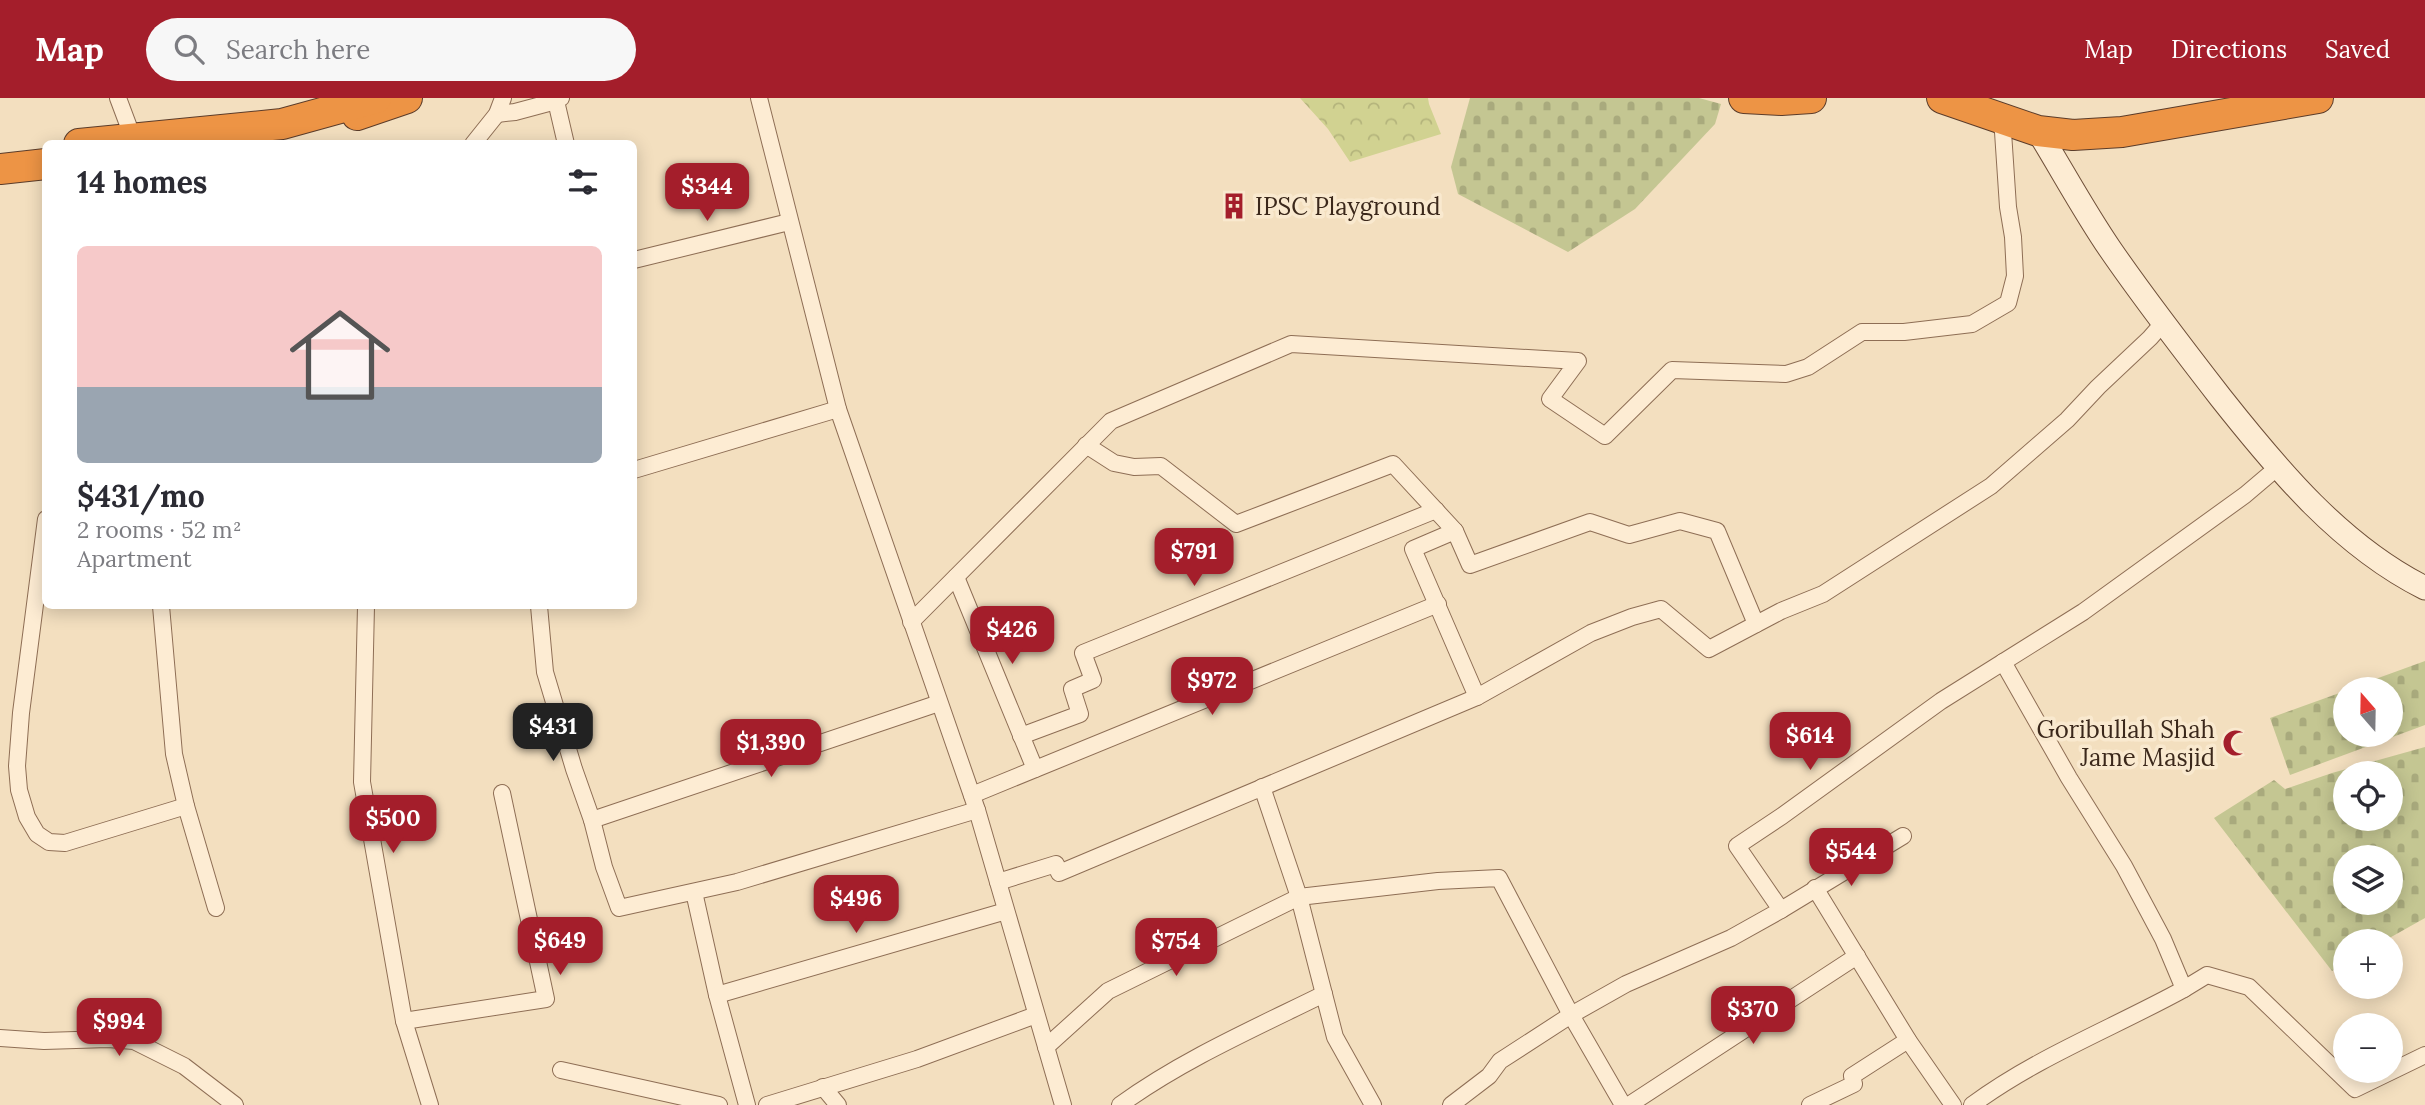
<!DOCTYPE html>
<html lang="en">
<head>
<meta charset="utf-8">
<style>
	:root { --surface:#fff; --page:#f7f7f7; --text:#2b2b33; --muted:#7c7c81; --accent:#a41e2b }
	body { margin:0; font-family:Lora,serif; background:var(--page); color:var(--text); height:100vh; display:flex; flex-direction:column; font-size:26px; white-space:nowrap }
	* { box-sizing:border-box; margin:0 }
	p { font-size:23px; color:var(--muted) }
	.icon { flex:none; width:38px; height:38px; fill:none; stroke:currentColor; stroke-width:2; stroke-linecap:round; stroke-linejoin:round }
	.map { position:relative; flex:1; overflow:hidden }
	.side { position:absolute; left:42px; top:42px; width:595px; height:469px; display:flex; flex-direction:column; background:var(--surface); border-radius:10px; box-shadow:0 4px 18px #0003 }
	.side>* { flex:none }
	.needle { width:46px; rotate:340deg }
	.fabs { position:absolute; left:2333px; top:579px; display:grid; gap:14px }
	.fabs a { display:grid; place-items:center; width:70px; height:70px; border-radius:50%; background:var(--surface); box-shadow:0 4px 18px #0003; font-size:35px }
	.price { position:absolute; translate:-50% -60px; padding:0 16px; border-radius:14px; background:var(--accent); color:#fff; font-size:23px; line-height:46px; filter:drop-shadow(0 2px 4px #0008) }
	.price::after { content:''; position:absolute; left:50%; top:42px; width:21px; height:16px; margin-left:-10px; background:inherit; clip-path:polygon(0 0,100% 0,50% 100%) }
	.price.active { background:#222; color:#fff }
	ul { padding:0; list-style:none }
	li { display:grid; align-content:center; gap:14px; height:371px; padding:0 35px }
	li span { display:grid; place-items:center; height:217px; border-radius:10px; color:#555 }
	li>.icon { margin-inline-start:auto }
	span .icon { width:126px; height:126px; fill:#fffc; stroke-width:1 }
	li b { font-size:30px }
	h2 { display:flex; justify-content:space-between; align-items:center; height:84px; padding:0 35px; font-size:30px }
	header { display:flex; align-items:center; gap:42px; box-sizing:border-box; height:98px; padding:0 35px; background:var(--accent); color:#fff }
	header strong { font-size:33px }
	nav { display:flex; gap:38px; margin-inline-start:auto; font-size:24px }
	.search { width:490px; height:63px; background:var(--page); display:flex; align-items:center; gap:18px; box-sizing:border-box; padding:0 24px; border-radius:38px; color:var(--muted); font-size:26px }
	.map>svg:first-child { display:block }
	.cemetery { fill:url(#cemetery-stones); fill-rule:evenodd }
	.park { fill:url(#park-crowns) }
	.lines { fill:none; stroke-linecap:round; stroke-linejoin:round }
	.street-casing { stroke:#8e6e55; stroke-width:18 }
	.secondary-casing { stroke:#6f4f38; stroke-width:25 }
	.highway-casing { stroke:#5b3c2a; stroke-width:32 }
	.street { stroke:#fdecd3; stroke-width:16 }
	.secondary { stroke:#fdecd3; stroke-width:23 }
	.highway { stroke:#ed9445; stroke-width:30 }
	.labels { text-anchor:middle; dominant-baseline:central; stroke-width:7; stroke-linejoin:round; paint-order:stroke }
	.poi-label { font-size:24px; fill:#3b281b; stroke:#f9e9cf; text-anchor:start }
</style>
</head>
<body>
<header>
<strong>Map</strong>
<div class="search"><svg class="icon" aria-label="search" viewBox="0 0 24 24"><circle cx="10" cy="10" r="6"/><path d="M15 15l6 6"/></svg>Search here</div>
<nav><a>Map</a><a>Directions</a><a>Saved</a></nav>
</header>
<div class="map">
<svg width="2425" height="1007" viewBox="0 0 2425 1007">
	<defs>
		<pattern id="cemetery-stones" width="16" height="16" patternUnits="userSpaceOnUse" patternTransform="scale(1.75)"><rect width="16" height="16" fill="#c4c692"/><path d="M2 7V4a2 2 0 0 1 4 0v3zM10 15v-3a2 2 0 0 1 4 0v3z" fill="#a9aa7d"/></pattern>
		<pattern id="park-crowns" width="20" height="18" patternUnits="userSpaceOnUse" patternTransform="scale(1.75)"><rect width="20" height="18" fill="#d1d291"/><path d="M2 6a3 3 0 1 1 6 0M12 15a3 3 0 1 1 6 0" fill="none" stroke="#b4b47c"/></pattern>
	</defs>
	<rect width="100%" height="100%" fill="#f3dfbf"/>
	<g class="cemetery">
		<polygon points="1470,0 1699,0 1721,6 1715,26 1635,111 1568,154 1458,96 1451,69"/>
		<polygon points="2425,563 2425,627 2290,677 2270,620 2345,593 2345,637 2390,637 2390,592 2348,591"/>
		<path d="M2425,649V820L2384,843L2345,844V866L2332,873L2214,720L2274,682L2285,691L2332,675ZM2345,676H2390V721H2345ZM2345,760H2390V805H2345Z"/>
	</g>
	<polygon class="park" points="1300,0 1428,0 1429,6 1441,36 1350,64 1328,31"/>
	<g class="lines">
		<g class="street-casing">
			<g id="street">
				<polyline points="118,0 133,40"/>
				<polyline points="561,0 556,3 566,46"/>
				<polyline points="759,0 838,311 977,712 1063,1007"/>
				<polyline points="497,16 515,14 556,3"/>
				<polyline points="473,46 497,16 503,0"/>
				<polyline points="634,162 789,124"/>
				<polyline points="1086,347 1114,365 1134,369 1161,368 1236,426 1393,366 1455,433"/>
				<polyline points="634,372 838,311"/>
				<polyline points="46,421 21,615 17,668 19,692 27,719 37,736 49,744 65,745 186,708"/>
				<polyline points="956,479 1035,671"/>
				<polyline points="161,508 174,656 186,708 216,810"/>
				<polyline points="366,508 362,684 404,923 430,1007"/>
				<polyline points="539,508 545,574 574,671 592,722 604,769 619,810 737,784 977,712"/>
				<polyline points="911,524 1111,323 1291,246 1578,263 1550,301 1605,338 1672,272 1786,276 1808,269 1862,234 1904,234 1972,226 2008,205 2015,178 2013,139 2008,109 2003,34 1999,21"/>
				<polyline points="1477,599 1413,451 1455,433 1470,467 1590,424 1629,437 1680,423 1717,433 1756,526"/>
				<polyline points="1021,638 1080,616 1072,591 1093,582 1083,555 1436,412"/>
				<polyline points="1262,689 1299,799 1335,939 1373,1007"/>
				<polyline points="972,697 1438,506"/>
				<polyline points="592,722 939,605"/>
				<polyline points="998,784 1056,766 1059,775 1477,599 1591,535 1632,519 1661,511 1709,551 1781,513 1823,496 1991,388 2067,322 2098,289 2150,240 2164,224"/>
				<polyline points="1815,790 1908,942 1953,1007"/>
				<polyline points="694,794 717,897 747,1007"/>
				<polyline points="1781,812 1903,738"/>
				<polyline points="2184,891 2207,877 2249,889 2355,991 2425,957"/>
				<polyline points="717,897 1006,813"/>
				<polyline points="404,923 546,901 502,695"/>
				<polyline points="0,940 44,943 108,941 134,943 184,968 235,1007"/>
				<polyline points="1046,949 1108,893 1299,799 1438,783 1499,780 1571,917 1623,1007"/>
				<polyline points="561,972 719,1007"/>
				<polyline points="823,989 838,1007"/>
				<polyline points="767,1007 917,961 1036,917"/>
				<path d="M1120,1007C1182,962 1255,930 1324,896"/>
				<polyline points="1451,1007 1489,978 1500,963 1571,917 1626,886 1731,840 1781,812 1737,748 1782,718 1941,603 2083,514 2245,397 2278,369"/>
				<polyline points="1629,1007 1857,858"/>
				<polyline points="1810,1007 1854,986 1852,978 1908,942"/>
				<path d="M1972,1007C2037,959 2113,930 2184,891L2163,841L2124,768L2069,680L2003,564"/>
			</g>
		</g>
		<g class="secondary-casing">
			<path id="secondary" d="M2038,33C2062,72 2084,113 2110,151C2145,202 2183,251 2221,300C2278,372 2341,448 2425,490"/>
		</g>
		<g class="highway-casing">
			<g id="highway">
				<polyline points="1744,0 1781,2 1811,0"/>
				<polyline points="1942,0 2038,33 2073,37 2122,34 2318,0"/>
				<polyline points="357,17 407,0"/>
				<polyline points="79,46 282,26 376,0"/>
				<polyline points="0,71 46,66"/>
			</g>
		</g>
		<use href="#street" class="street"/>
		<use href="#secondary" class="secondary"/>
		<use href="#highway" class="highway"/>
	</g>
	<defs>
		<g id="building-bare" transform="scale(2.1)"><path d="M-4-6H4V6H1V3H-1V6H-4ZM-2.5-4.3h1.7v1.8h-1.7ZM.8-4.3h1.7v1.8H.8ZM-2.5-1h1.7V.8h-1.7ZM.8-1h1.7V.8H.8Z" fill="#a41e2b" stroke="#f9e9cf" stroke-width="2.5" paint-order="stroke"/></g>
		<g id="mosque-bare" transform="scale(2.1)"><path d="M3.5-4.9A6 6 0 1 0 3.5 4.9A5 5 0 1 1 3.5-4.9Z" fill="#a41e2b" stroke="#f9e9cf" stroke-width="2.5" paint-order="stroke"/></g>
	</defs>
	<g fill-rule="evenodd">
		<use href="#building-bare" x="1234" y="108"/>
		<use href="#mosque-bare" x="2236" y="645"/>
	</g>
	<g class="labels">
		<g class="poi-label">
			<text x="1255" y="108">IPSC Playground</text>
			<text x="2215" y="631" text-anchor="end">Goribullah Shah<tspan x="2215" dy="28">Jame Masjid</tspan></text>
		</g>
	</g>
</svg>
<div class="fabs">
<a><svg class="needle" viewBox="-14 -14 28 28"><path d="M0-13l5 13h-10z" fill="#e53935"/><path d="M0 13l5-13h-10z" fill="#7c7c81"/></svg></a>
<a><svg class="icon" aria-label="locate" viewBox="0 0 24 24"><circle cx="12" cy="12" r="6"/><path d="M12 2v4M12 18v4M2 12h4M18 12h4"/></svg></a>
<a><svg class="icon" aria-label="layers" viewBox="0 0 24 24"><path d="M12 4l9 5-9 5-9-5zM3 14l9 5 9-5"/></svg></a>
<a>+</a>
<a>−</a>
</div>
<b class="price" style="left:707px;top:125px">$344</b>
<b class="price" style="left:1194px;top:490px">$791</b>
<b class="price" style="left:1012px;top:568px">$426</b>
<b class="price" style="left:1212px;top:619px">$972</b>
<b class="price active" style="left:553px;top:665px">$431</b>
<b class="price" style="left:1810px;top:674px">$614</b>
<b class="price" style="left:771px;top:681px">$1,390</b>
<b class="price" style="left:393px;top:757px">$500</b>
<b class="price" style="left:1851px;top:790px">$544</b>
<b class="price" style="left:856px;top:837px">$496</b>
<b class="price" style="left:560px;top:879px">$649</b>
<b class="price" style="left:1176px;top:880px">$754</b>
<b class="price" style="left:1753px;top:948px">$370</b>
<b class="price" style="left:119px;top:960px">$994</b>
<section class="side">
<h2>14 homes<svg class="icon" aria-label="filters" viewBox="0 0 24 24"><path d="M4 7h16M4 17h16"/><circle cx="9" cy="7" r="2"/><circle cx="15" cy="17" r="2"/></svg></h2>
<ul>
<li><span style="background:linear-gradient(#f6c9c9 65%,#9aa5b1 0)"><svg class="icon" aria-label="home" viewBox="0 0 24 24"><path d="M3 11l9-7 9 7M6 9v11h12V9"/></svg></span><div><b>$431/mo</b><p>2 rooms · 52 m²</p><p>Apartment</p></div></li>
</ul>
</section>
</div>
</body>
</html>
